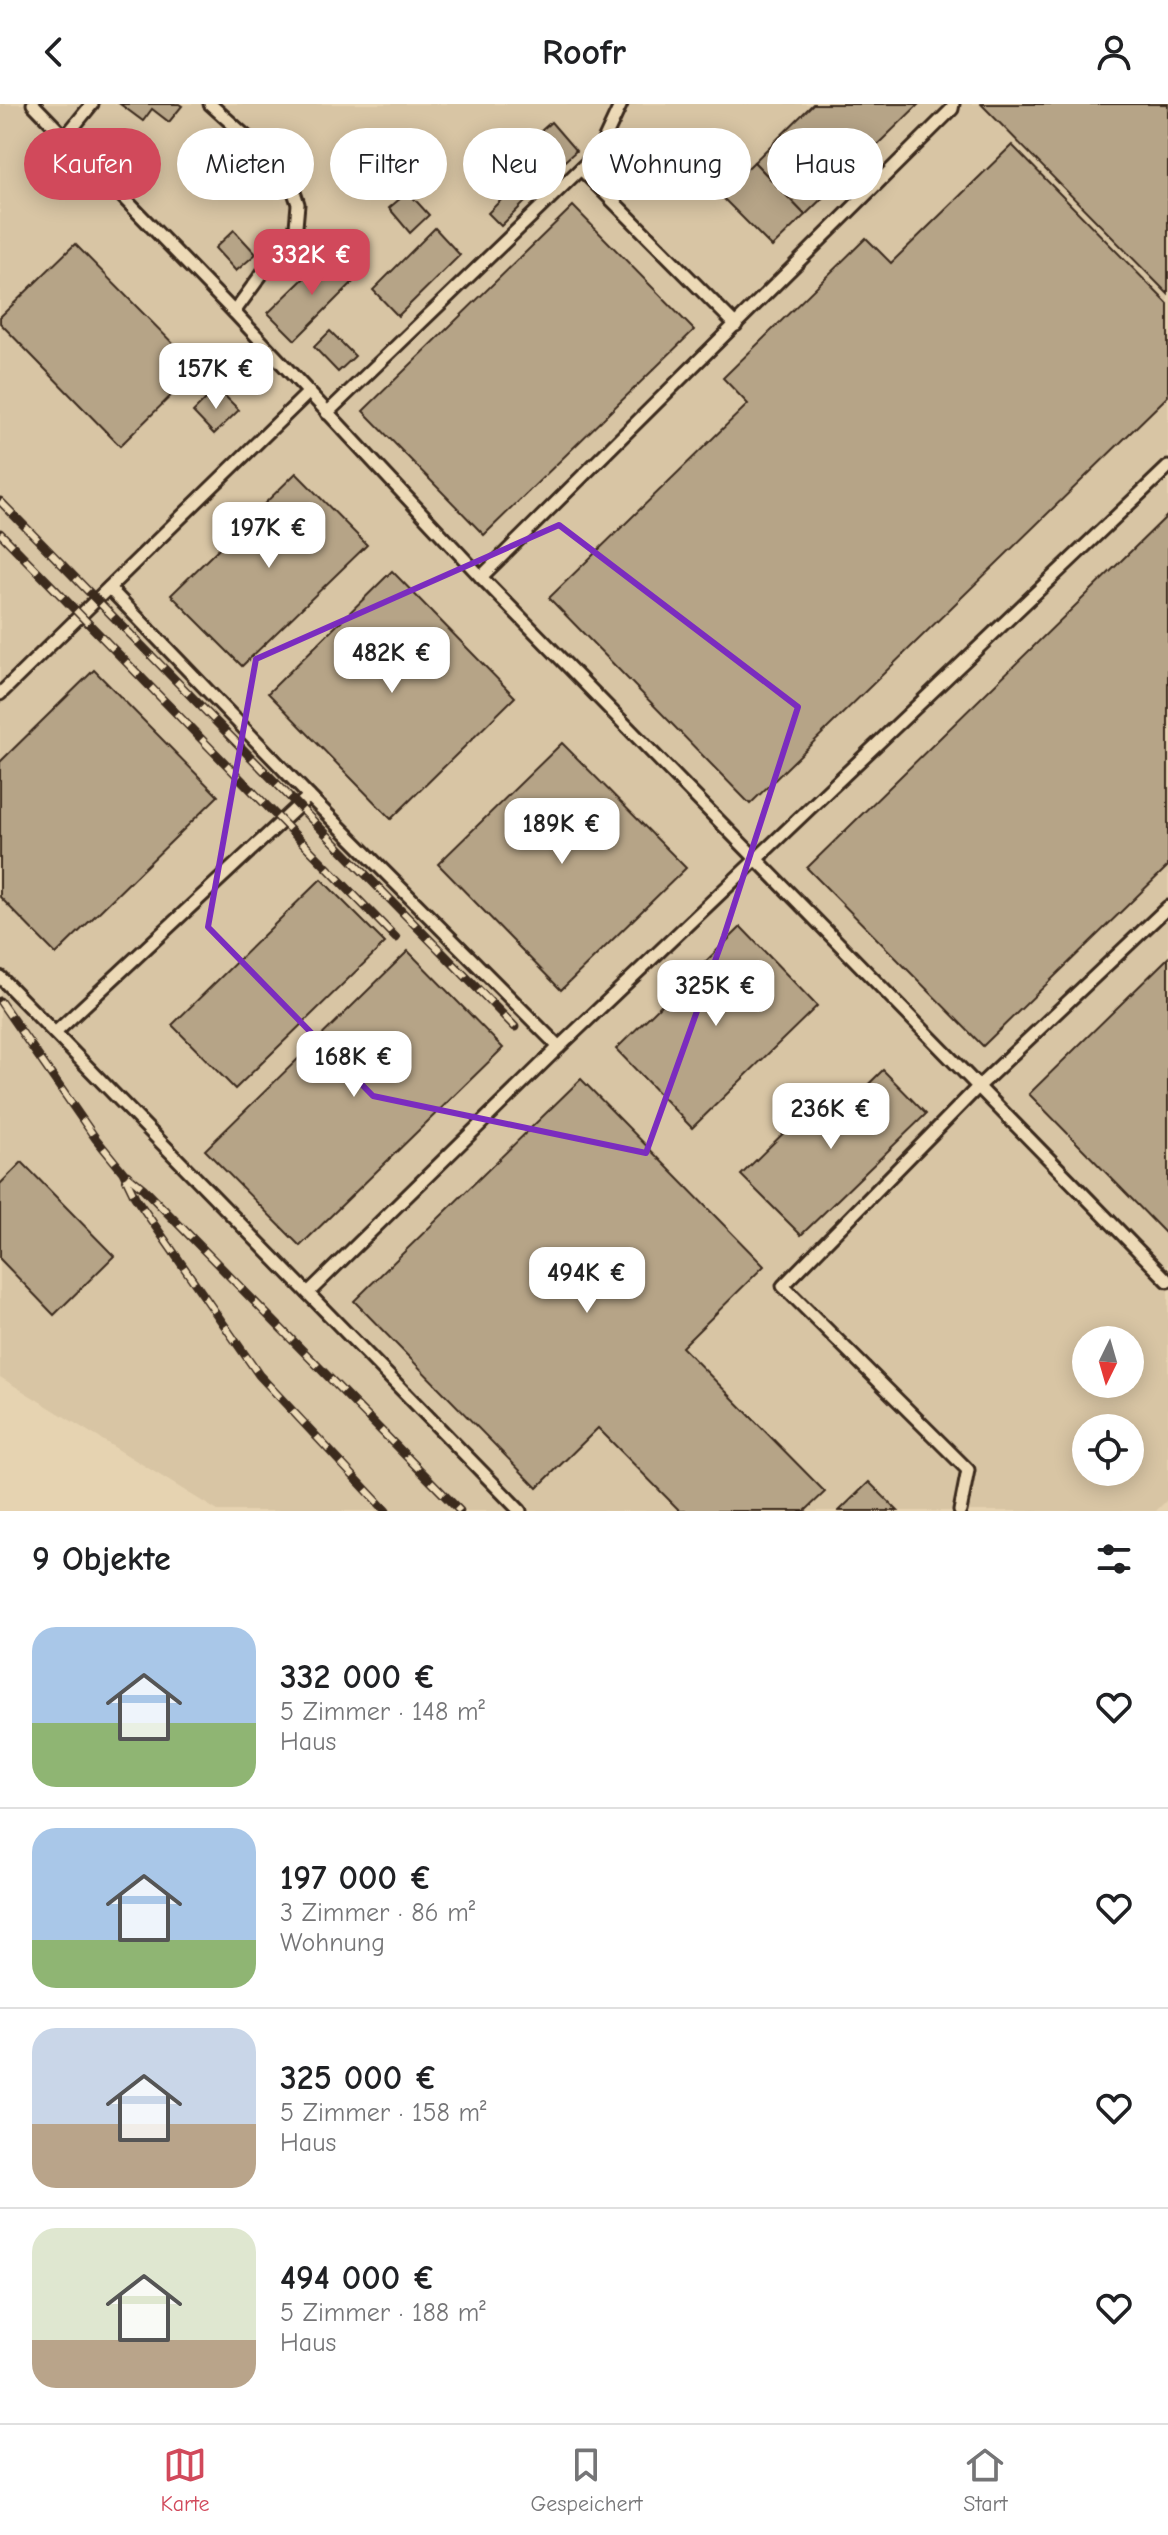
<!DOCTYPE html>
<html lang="de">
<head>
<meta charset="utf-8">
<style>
	:root { --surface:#fff; --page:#f2f2f2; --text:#202124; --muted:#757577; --line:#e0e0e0; --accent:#d1495b }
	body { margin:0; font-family:"Comic Neue",sans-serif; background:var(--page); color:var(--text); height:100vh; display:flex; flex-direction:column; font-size:30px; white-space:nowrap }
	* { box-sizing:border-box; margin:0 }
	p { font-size:26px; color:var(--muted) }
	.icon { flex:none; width:44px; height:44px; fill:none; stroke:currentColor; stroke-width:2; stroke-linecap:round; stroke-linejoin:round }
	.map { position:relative; height:1407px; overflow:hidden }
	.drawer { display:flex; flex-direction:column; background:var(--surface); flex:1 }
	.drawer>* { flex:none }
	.guide { position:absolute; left:24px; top:24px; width:1120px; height:72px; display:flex; gap:16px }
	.needle { width:52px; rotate:185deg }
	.buttons { position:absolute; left:1072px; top:1222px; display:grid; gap:16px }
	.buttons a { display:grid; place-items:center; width:72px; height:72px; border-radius:50%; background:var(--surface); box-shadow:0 4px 20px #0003; font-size:40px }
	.price { position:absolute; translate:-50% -68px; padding:0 18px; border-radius:16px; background:#fff; color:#222; font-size:26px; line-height:52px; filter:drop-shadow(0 2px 4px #0008) }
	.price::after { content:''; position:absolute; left:50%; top:48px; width:24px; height:18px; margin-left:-12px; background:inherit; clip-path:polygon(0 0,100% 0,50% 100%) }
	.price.active { background:var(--accent); color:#fff }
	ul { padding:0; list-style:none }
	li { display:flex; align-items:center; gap:24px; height:200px; padding:0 32px }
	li+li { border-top:2px solid var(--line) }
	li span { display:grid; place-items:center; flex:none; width:224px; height:160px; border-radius:24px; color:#555 }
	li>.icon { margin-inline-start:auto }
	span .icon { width:96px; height:96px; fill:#fffc; stroke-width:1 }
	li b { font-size:34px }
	h2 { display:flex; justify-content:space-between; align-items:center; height:96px; padding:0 32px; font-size:34px }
	.tag { padding:0 28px; border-radius:36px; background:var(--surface); box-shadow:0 4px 20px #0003; font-size:28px; line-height:72px }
	.tag.active { background:var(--accent); color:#fff }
	header { display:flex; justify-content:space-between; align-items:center; height:104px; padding:0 32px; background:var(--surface); font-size:36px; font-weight:700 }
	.menu { display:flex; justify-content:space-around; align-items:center; height:112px; border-top:2px solid var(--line); background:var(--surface); font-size:22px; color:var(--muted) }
	.menu a { display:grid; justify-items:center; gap:4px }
	.menu .active { color:var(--accent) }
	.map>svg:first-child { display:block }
	.built { fill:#d8c5a4; fill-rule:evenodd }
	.building { fill:#b6a487; stroke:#3b2a1e; stroke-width:2 }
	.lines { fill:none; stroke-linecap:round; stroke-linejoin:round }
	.service-casing { stroke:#3b2a1e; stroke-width:17 }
	.service { stroke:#eddab7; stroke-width:11 }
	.rail-casing { stroke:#3b2a1e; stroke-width:9 }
	.rail { stroke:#eddab7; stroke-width:6; stroke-dasharray:18; stroke-linecap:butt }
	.marked { fill:none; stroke:#7b2cbf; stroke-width:6; stroke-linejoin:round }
</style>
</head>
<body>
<header><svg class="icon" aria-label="back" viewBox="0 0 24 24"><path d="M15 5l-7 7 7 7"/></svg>Roofr<svg class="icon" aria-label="person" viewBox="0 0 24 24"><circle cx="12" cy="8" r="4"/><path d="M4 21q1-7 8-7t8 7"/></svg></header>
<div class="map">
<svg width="1168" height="1407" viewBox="0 0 1168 1407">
	<rect width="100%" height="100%" fill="#e6d3b1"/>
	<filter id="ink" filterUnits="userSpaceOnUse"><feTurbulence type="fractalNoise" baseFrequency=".0125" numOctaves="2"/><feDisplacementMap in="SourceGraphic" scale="16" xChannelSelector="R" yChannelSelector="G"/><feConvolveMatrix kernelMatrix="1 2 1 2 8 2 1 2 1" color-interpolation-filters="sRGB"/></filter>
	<g filter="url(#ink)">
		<path class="built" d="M0,0H1168V1395L1156,1407H218L0,1273ZM1086,1236H1130V1280H1086ZM1086,1324H1130V1368H1086Z"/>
		<g class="building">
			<polygon points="120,0 179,0 182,2 169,18 152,5 143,17"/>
			<polygon points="813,0 919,0 805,111 754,58"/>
			<polygon points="981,0 1168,0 1168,190"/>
			<polygon points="551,18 576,47 557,64 532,35"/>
			<polygon points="1012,41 1168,200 1168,292 750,700 549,494 748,300 723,274 866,134 891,159"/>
			<polygon points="754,58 805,111 772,143 720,91"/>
			<polygon points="519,78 532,91 501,122 488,109"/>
			<polygon points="408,88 429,111 410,129 389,104"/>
			<polygon points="573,102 694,226 484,431 363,307"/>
			<polygon points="435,124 460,151 398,212 373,186"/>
			<polygon points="234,126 256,150 236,167 215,144"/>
			<polygon points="75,140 198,265 120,342 0,219 0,213"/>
			<polygon points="329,150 355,176 295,236 268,209"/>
			<polygon points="330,227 355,252 338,268 314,243"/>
			<polygon points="217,284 239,306 214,330 193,308"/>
			<polygon points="296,369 367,441 242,562 171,491"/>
			<polygon points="1168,411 1168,762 983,942 807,764"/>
			<polygon points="392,467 515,593 391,715 268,589"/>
			<polygon points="94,566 218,692 56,850 0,793 0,658"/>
			<polygon points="562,639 686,764 561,886 438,760"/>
			<polygon points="321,775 385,839 235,985 172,921"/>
			<polygon points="741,823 817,902 692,1024 616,945"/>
			<polygon points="408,847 503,944 300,1142 205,1046"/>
			<polygon points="1168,854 1168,1132 1029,990"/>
			<polygon points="883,966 926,1010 801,1131 741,1071 817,996 834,1014"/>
			<polygon points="581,975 764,1162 682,1243 825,1388 805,1407 680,1407 598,1324 537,1384 354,1197"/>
			<polygon points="22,1058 114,1152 54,1211 0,1155 0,1080"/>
			<polygon points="869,1378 898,1407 839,1407"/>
		</g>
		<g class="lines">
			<g class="service-casing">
				<g id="service">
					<polyline points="33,0 234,208 481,473 1168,1177"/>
					<polyline points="210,0 288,70 298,100 296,123 234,208"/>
					<polyline points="66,32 92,0"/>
					<polyline points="581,65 736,221"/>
					<polyline points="327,309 599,47 621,0"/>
					<polyline points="481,473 952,5 953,0"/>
					<polyline points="109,484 309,692 559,943"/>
					<polyline points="0,590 308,289"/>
					<polyline points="0,873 520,1407"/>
					<polyline points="55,929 309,692"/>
					<polyline points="308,1189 559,943 1168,363"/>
					<polyline points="960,1407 968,1366 783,1182 978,983 1168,803"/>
				</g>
			</g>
			<use href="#service" class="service"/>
			<g class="rail-casing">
				<g id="rail">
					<polyline points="0,397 515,923"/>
					<polyline points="0,429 396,834"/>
					<polyline points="0,897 96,1035 123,1068 135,1093 259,1271 386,1407"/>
					<polyline points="127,1071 143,1084 460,1407"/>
				</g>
			</g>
			<use href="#rail" class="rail"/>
		</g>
	</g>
	<path class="marked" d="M559,421L798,603L724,832L646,1049L373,992L208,823L256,555Z"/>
</svg>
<div class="buttons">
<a><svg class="needle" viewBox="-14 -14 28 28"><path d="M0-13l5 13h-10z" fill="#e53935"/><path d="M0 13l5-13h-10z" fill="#757577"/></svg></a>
<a><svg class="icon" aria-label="locate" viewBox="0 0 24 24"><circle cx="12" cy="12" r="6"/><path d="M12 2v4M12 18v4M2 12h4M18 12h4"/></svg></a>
</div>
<b class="price active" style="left:312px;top:193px">332K €</b>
<b class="price" style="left:216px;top:307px">157K €</b>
<b class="price" style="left:269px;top:466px">197K €</b>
<b class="price" style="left:392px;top:591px">482K €</b>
<b class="price" style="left:562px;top:762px">189K €</b>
<b class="price" style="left:716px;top:924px">325K €</b>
<b class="price" style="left:354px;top:995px">168K €</b>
<b class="price" style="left:831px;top:1047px">236K €</b>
<b class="price" style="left:587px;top:1211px">494K €</b>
<div class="guide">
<a class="tag active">Kaufen</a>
<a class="tag">Mieten</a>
<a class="tag">Filter</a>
<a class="tag">Neu</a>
<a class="tag">Wohnung</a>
<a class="tag">Haus</a>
</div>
</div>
<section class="drawer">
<h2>9 Objekte<svg class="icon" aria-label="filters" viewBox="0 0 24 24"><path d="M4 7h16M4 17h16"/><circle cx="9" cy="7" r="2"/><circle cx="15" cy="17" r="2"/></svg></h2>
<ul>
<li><span style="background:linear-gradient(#a9c7e8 60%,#8fb573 0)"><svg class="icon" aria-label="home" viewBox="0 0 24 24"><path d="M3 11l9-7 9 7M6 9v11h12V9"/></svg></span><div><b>332 000 €</b><p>5 Zimmer · 148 m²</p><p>Haus</p></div><svg class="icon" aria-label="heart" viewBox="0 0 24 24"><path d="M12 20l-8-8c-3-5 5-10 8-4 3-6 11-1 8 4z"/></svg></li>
<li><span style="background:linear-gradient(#a9c7e8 70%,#8fb573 0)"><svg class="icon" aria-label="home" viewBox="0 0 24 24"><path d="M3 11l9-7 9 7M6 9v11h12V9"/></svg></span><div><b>197 000 €</b><p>3 Zimmer · 86 m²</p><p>Wohnung</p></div><svg class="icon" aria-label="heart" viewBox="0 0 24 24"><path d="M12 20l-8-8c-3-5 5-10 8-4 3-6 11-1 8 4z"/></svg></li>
<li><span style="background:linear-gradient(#c9d6e8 60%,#b9a48a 0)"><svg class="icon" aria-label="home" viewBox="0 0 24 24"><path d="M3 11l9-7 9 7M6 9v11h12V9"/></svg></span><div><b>325 000 €</b><p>5 Zimmer · 158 m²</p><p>Haus</p></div><svg class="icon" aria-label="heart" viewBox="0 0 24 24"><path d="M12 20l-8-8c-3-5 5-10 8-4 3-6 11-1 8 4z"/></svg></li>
<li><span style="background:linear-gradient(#dfe7d0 70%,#b9a48a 0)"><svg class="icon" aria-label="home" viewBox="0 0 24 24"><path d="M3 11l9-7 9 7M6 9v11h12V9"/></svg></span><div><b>494 000 €</b><p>5 Zimmer · 188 m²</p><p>Haus</p></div><svg class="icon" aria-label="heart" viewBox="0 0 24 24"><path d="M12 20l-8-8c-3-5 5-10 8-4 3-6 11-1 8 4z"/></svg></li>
</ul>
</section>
<nav class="menu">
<a class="active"><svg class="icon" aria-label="map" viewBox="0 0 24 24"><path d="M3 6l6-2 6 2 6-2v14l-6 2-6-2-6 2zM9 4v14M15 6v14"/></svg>Karte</a>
<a><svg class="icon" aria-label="saved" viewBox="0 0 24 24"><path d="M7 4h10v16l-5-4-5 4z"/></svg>Gespeichert</a>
<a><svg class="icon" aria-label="home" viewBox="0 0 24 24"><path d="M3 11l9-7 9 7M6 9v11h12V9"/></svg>Start</a>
</nav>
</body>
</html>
